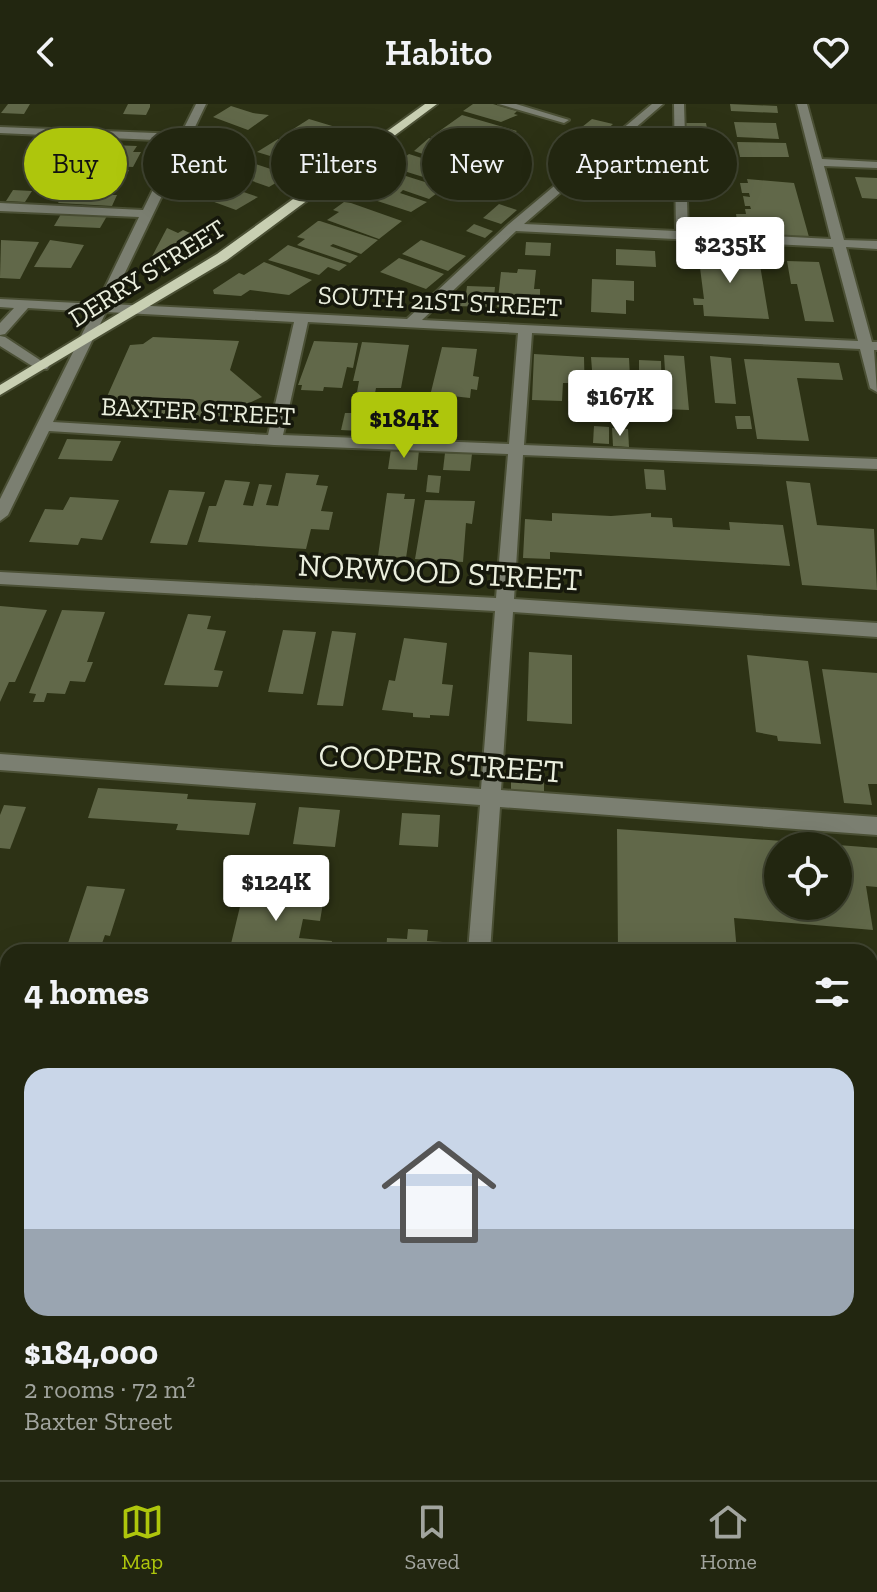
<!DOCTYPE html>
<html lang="en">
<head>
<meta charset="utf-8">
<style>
	:root { --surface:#222610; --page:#2e321e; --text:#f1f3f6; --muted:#a2a59f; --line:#3f4330; --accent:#aec60c }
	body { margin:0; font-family:"Zilla Slab",serif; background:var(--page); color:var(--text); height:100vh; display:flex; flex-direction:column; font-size:30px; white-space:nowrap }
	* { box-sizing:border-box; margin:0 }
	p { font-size:26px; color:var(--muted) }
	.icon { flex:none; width:44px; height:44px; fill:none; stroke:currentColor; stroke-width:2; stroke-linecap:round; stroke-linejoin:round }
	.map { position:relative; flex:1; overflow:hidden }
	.side { position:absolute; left:0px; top:840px; width:878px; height:536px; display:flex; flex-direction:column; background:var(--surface); border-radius:24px 24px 0 0; box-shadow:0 8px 32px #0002,0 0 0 2px var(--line) }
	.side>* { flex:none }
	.top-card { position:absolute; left:24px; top:24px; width:830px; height:72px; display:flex; gap:16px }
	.buttons { position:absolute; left:764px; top:728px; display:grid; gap:16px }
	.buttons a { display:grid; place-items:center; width:88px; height:88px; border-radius:50%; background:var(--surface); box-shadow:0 8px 32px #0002,0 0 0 2px var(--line); font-size:40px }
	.price { position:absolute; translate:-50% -68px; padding:0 18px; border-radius:8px; background:#fff; color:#222; font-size:26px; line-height:52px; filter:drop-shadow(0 2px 4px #0008) }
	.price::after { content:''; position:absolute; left:50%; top:48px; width:24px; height:18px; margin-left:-12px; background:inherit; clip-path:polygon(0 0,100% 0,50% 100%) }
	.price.active { background:var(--accent); color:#111 }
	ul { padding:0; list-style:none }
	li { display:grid; align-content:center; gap:16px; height:424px; padding:0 24px }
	li span { display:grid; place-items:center; height:248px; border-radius:24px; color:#555 }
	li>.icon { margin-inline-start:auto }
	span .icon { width:144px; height:144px; fill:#fffc; stroke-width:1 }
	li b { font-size:34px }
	h2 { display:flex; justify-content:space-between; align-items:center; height:96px; padding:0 24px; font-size:34px }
	.pill { padding:0 28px; border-radius:36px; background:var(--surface); box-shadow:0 8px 32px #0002,0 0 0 2px var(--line); font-size:28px; line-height:72px }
	.pill.active { background:var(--accent); color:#111 }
	header { display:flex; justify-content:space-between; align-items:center; height:104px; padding:0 24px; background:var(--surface); font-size:36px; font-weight:600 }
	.tab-bar { display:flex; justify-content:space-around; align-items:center; height:112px; border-top:2px solid var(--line); background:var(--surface); font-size:22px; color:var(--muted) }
	.tab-bar a { display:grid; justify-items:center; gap:4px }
	.tab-bar .active { color:var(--accent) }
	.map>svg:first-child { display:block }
	.building { fill:#616849 }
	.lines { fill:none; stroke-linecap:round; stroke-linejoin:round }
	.minor-casing { stroke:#4b5035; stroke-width:4 }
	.major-casing { stroke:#4b5035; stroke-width:4 }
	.minor { fill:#7b7f71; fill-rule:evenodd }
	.major { fill:#c8cfb2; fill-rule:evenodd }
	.labels { text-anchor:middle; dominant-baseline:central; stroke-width:7; stroke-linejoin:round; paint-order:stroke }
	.far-street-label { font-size:26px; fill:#eaeedd; stroke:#16180c }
	.street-label { font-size:32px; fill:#eaeedd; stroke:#16180c }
</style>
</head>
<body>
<header><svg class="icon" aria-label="back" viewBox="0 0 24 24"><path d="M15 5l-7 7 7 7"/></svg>Habito<svg class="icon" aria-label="heart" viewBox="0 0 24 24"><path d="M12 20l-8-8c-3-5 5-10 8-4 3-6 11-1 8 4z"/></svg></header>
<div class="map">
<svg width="877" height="1376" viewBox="0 0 877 1376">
	<rect width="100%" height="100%" fill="#2d3215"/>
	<g class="building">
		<polygon points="8,0 30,0 24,10 1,9"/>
		<polygon points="128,0 150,0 150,3 146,11 123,10"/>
		<polygon points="473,0 493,0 517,7 514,10 518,11 501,18 463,7"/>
		<polygon points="730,0 777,2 778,9 731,7"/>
		<polygon points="231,2 253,9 269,11 248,26 213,13"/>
		<polygon points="462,11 517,27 505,36 478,28 474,31 502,39 495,44 513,50 507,54 489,48 486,50 431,33"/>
		<polygon points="309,15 352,28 330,42 287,29"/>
		<polygon points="592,15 613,20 603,29 582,23"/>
		<polygon points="734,18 776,19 779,35 737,33"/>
		<polygon points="685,19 706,19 708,29 686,29"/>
		<polygon points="212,27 249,39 236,47 207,38"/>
		<polygon points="429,34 485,52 467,65 414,47"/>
		<polygon points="626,34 654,42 640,55 665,62 667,66 634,98 594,86 585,94 565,88"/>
		<polygon points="278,35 323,49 303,62 257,48"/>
		<polygon points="737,38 786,39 789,53 740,53"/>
		<polygon points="111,41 137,42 133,48 141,48 133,63 74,60 82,48 89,48 91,44 109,45"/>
		<polygon points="34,48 54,49 47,60 27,59"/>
		<polygon points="409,50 466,68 449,81 391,63"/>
		<polygon points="246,57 289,71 269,83 227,68"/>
		<polygon points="70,64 129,66 122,80 61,78"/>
		<polygon points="388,66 390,67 444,84 429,95 403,86 400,89 427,98 411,108 362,92 378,80 372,78"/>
		<polygon points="855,73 877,74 877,95 862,94"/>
		<polygon points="747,75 794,79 809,133 742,130 741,116 737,116 736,110 746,110 745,105 751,105 750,102 745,102 743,92 750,93 749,89 742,89 740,79 748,79"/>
		<polygon points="688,76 727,78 728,86 688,83"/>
		<polygon points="214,78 258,93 236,106 187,88"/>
		<polygon points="58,84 114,86 112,91 117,91 112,102 58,99 60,96 52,95"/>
		<polygon points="13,86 32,87 25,98 6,97"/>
		<polygon points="344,98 351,99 402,117 379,135 327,116 339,108 333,106"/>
		<polygon points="499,100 517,106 501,120 483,114"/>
		<polygon points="61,110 107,112 100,124 54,122"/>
		<polygon points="318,117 320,117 378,136 361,150 333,140 330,142 358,152 350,159 297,141 305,135 297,133"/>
		<polygon points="474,120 493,127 485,134 466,127"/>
		<polygon points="167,124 178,129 183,126 195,131 191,133 200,137 154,164 147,162"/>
		<polygon points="1,136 39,138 20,175 0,174"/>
		<polygon points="50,136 84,141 71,164 34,163"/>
		<polygon points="421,136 466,152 448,167 402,150"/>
		<polygon points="526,138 551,139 550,152 525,151"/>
		<polygon points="697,140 737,142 738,160 760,161 769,215 704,212 703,201 694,201 693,194 704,195"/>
		<polygon points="288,141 347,161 339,167 328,163 319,171 268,156"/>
		<polygon points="616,145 655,147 656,163 616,161"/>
		<polygon points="399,154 444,170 426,185 380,168"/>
		<polygon points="787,157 819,158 834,218 805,217 797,180 791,180"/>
		<polygon points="264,158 312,176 289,191 250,186 241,192 214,190 213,186 239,169 244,171"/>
		<polygon points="518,165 536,166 534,185 540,185 540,192 533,191 532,206 497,203 501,168 517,169"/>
		<polygon points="592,175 634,177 634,197 626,196 626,210 591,208"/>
		<polygon points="467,182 495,183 493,203 453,202 455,189 466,190"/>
		<polygon points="153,233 239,237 230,266 262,293 205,320 199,312 187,317 116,313 118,307 101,306 130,241 143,240"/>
		<polygon points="314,237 358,239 353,264 347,263 342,284 324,283 323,287 301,286 302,281 298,281"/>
		<polygon points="362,238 409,241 401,284 376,284 375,289 357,288 359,277 353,277"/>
		<polygon points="442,243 477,245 473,272 479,273 477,286 471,285 470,294 452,292 451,298 429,296"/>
		<polygon points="534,250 584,253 585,298 568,297 568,279 563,279 562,297 532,296"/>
		<polygon points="664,251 684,252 689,306 664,305 663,299 667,299"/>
		<polygon points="710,252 731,254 736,300 715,299"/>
		<polygon points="591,253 629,254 631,293 635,293 636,302 610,301 610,294 592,293 588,266 592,266"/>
		<polygon points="744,255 839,259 843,276 797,274 809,337 757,335"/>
		<polygon points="639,256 661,257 662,300 639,299"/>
		<polygon points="402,300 431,302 428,323 398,321"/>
		<polygon points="386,308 398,308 394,329 377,328 380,310"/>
		<polygon points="345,309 362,309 359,327 341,326"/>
		<polygon points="735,312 750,312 752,325 737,325"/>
		<polygon points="594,322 609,323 609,340 593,339"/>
		<polygon points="612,324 628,325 629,343 613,342"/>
		<polygon points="67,335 121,337 112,357 58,355"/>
		<polygon points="391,345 419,346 417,366 388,365"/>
		<polygon points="445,349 472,350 470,367 443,366"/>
		<polygon points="644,365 664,366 666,386 646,385"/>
		<polygon points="286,369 319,371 316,381 328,382 321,407 333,408 329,426 311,425 306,445 198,438 209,402 216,402 225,376 250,378 243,401 253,402 259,380 272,381 266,401 278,402"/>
		<polygon points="428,371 441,372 439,389 426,388"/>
		<polygon points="786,377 810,379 817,421 874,425 877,486 802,481"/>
		<polygon points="169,386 205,388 187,441 150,439"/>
		<polygon points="387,389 405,390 404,395 415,395 406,454 378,452"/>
		<polygon points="70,393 119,396 102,436 81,434 78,441 29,438 45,405 63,406"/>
		<polygon points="425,396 475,397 472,420 466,419 463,458 415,455"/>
		<polygon points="552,409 611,412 651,409 651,413 672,414 673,423 730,426 729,418 783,421 790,462 550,448 550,455 523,454 525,415 552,417"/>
		<polygon points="0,502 47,506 15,578 9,578 0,598"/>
		<polygon points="62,506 105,508 87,558 93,558 85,578 70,577 65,590 47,589 44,598 33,598 36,590 29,589"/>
		<polygon points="188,510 211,512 207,525 226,527 214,566 223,567 218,583 164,581"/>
		<polygon points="283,526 316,528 303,590 268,588"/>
		<polygon points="332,527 356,529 343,602 317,601"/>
		<polygon points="404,534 447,539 442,580 453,581 449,612 430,611 430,614 413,613 413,609 382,606 389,576 395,577"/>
		<polygon points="529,548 572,551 572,620 527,617"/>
		<polygon points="747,551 808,557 821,640 778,637 777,632 756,628"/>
		<polygon points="822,565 877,569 877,680 868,680 872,701 844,699"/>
		<polygon points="511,653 544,655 544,690 511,689"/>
		<polygon points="98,684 188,690 187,695 256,699 249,731 176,726 178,720 88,714"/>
		<polygon points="4,701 26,703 10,745 0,744 0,711"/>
		<polygon points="299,703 340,706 335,743 293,740"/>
		<polygon points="402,709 440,711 438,743 399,741"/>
		<polygon points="617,725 823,740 778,742 778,802 838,802 838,741 877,744 877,783 866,782 873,826 734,814 737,848 618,848"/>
		<polygon points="87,782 125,785 110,832 105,831 99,848 65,848"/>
		<polygon points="244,786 324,793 320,817 303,815 299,834 332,837 330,848 229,848"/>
		<polygon points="408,825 428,826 427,837 443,838 442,848 386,848 387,834 407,835"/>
		<polygon points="870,1076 877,1076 877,1376 742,1376 683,1370 870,1368"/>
	</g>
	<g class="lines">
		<g class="minor-casing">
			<g id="minor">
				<path d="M196,0H206L110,200L407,215L509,120L652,0H663L524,120L676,127L674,0H684L688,128L831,135L797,0H807L822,55L877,58V64L824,62L844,136L877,137V145L846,143L872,238H877V246H874L877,288L870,284L860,245L532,229L524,341L877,355V365L523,351L514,495L877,519V533L513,508L501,686L877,713V731L500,703L490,848H468L480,701L0,666V650L481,685L495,507L0,480V468L496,494L508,350L274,341L49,327L8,411L0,417V395L93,208L28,204L5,230L0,231V219L14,204L0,203V195L97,200L139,113L0,107V99L143,106L177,37L0,29V23L181,30ZM516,127L833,143L858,237L422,216ZM106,208L294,218L268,331L53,318ZM308,218L518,229L509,340L283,331Z"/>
				<polygon points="499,0 516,0 569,16 564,19"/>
				<polygon points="0,232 5,233 49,262 47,265 37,265 0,242"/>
				<polygon points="0,936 8,937 8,961 0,960"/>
				<rect x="870" y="1014" width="7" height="24"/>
				<polygon points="0,1308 8,1309 8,1337 0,1336"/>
				<polygon points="425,1368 455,1368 454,1376 424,1376"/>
				<polygon points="509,1368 599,1368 603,1376 513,1376"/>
			</g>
		</g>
		<g class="major-casing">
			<polygon id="major" points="425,0 437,0 227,156 0,291 0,281 217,150"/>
		</g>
		<use href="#minor" class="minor"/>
		<use href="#major" class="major"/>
	</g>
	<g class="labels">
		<g class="far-street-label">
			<text transform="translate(147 169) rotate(-32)">DERRY STREET</text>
			<text transform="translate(440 197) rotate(3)">SOUTH 21ST STREET</text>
			<text transform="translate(198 307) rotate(3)">BAXTER STREET</text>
		</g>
		<g class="street-label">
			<text transform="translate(440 468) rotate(3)">NORWOOD STREET</text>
			<text transform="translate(441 659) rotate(4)">COOPER STREET</text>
		</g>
	</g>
</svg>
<div class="buttons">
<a><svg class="icon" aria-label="locate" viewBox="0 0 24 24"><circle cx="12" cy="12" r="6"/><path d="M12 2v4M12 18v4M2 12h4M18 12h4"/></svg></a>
</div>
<b class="price" style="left:730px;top:181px">$235K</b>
<b class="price" style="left:620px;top:334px">$167K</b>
<b class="price active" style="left:404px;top:356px">$184K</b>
<b class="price" style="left:276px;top:819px">$124K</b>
<div class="top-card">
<a class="pill active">Buy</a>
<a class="pill">Rent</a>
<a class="pill">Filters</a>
<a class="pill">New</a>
<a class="pill">Apartment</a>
</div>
<section class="side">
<h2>4 homes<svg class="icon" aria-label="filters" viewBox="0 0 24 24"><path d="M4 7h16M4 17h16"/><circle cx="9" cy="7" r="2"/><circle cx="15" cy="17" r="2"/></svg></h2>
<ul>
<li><span style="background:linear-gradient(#c9d6e8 65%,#9aa5b1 0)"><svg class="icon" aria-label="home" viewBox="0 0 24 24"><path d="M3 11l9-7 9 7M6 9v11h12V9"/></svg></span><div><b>$184,000</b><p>2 rooms · 72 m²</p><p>Baxter Street</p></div></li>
</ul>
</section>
</div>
<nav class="tab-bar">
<a class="active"><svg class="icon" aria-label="map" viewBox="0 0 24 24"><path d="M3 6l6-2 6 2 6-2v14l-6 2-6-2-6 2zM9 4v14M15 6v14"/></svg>Map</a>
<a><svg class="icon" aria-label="saved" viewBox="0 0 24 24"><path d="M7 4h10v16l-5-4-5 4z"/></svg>Saved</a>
<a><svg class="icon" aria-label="home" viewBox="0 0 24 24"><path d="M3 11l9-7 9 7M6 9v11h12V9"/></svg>Home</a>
</nav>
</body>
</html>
